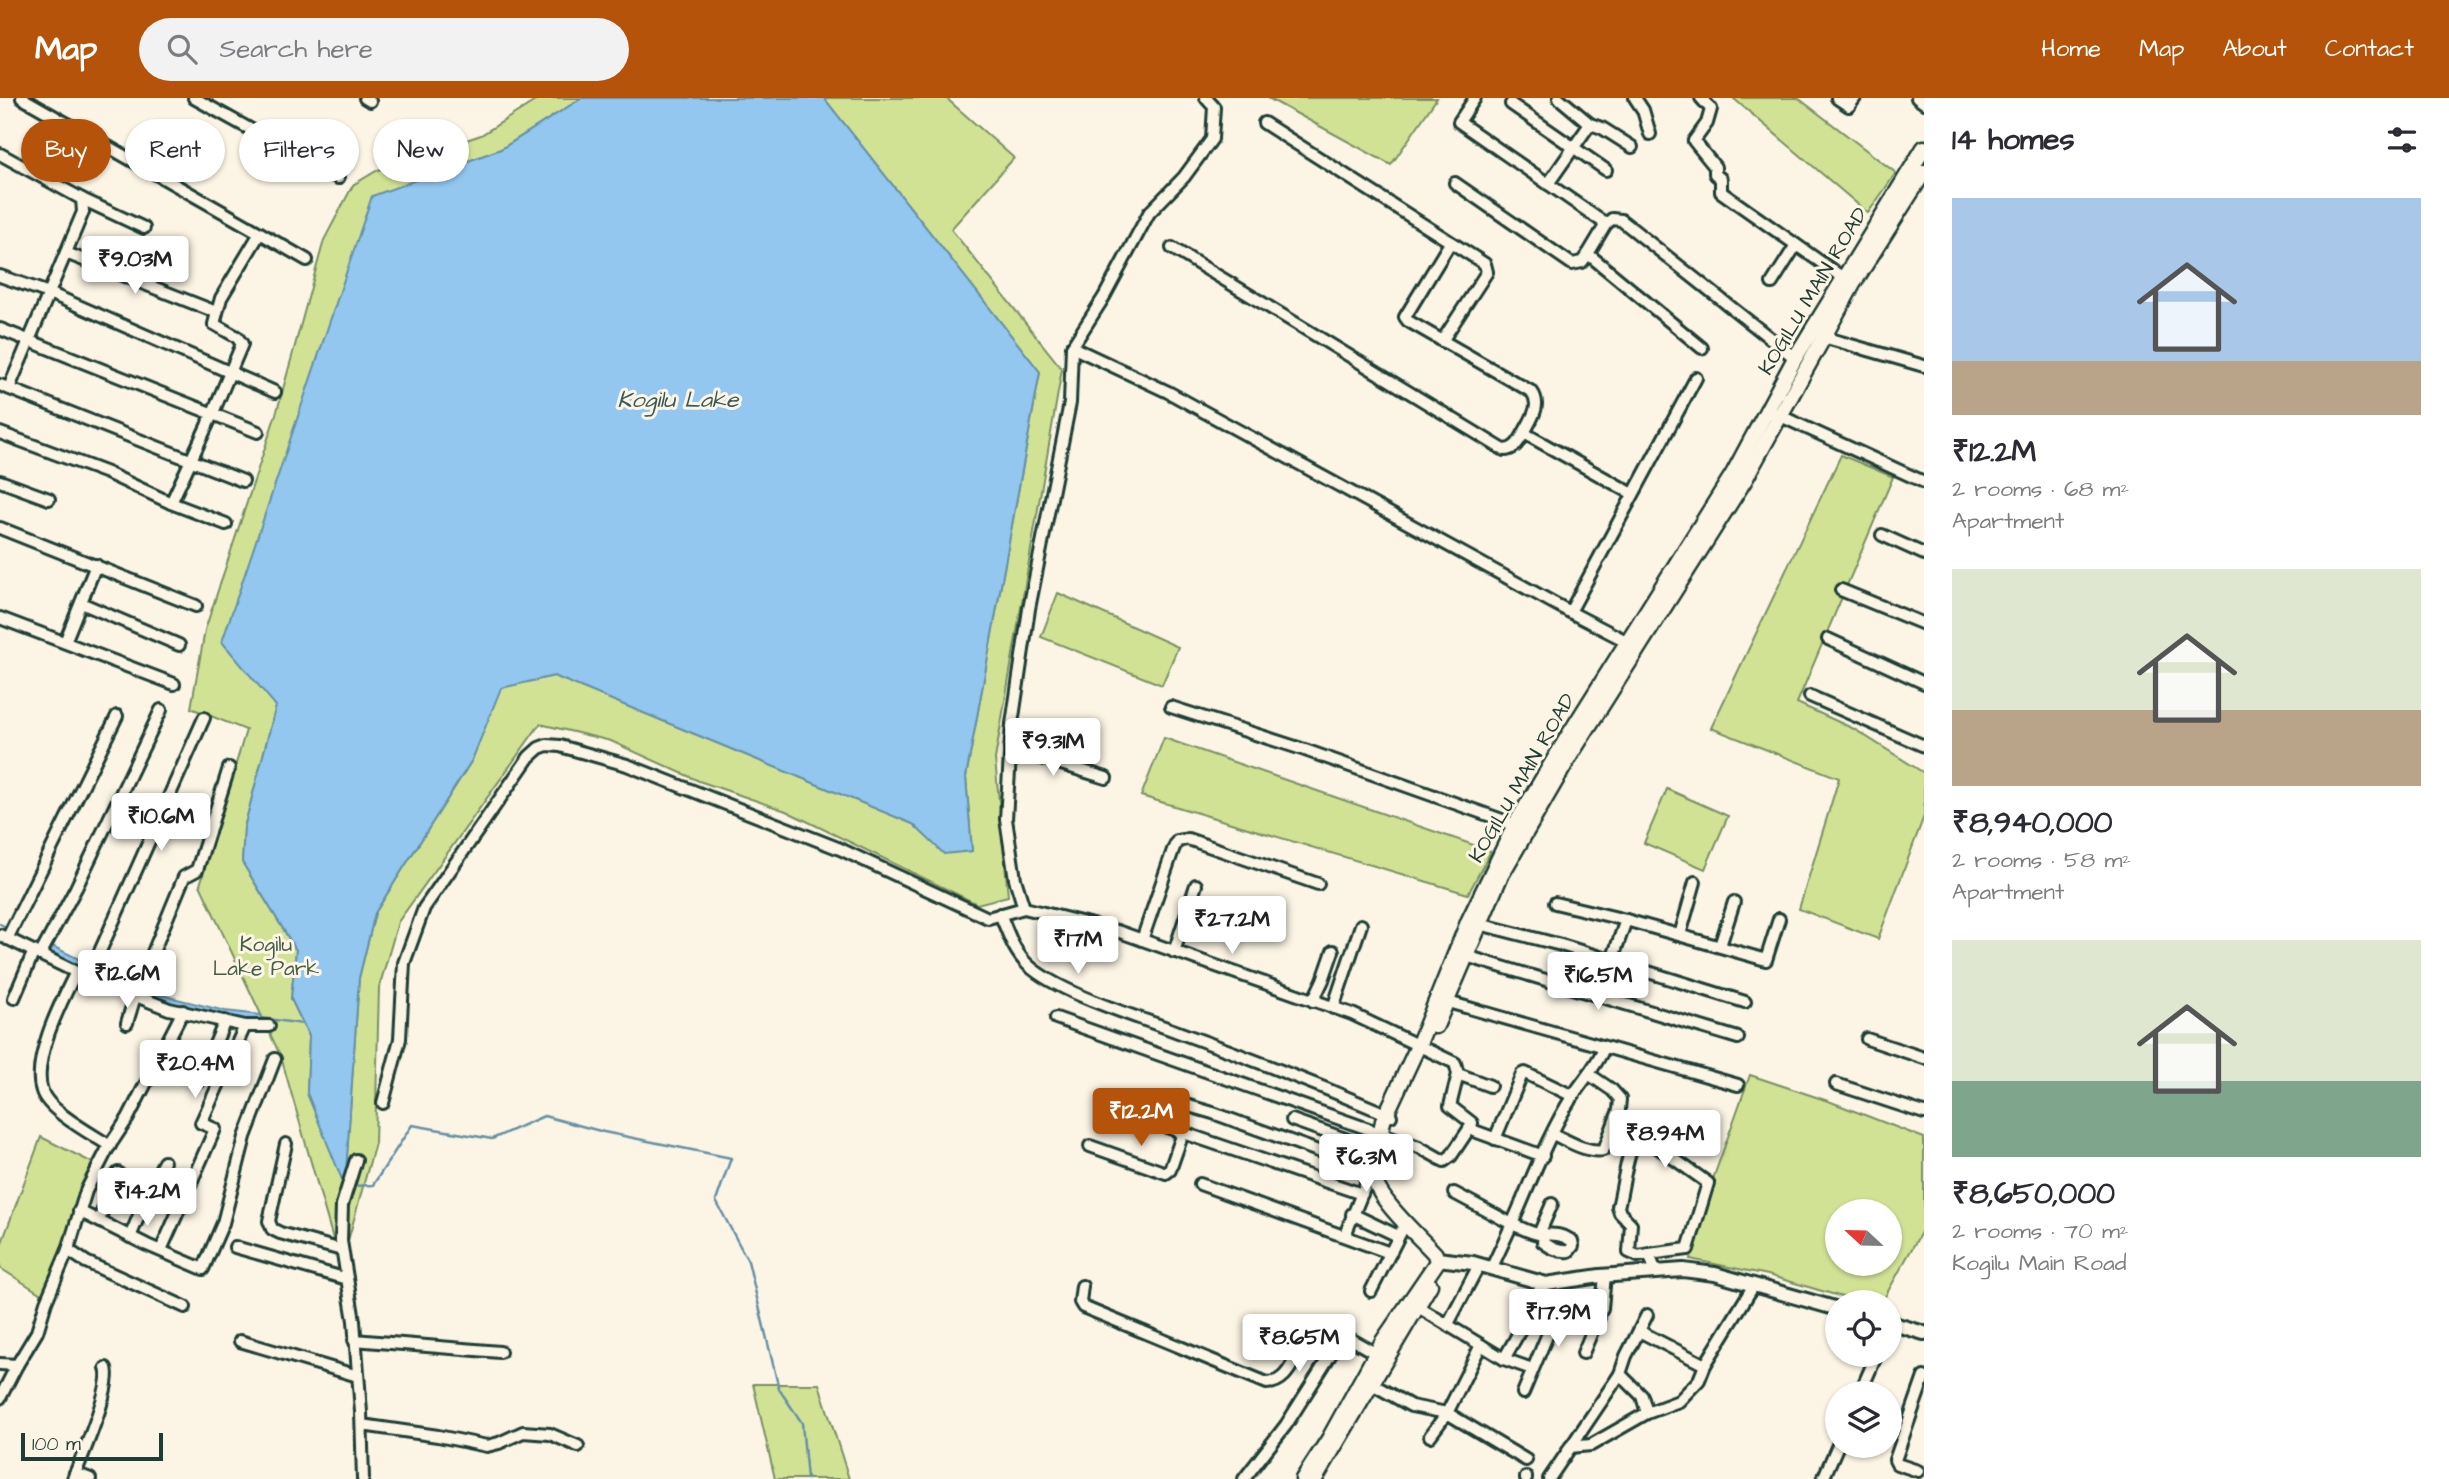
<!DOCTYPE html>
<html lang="en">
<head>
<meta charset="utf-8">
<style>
	:root { --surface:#fff; --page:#f2f2f3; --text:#2b2b33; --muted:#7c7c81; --accent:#b45309 }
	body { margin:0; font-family:"Architects Daughter",sans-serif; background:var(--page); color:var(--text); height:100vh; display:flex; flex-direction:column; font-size:26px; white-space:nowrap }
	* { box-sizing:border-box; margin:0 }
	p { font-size:23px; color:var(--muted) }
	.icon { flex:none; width:38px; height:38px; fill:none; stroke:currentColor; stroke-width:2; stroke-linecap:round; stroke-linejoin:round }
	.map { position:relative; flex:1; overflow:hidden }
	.sheet { display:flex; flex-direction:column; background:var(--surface); width:525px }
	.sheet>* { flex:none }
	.top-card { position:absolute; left:21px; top:21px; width:665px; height:63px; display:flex; gap:14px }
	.needle { width:46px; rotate:292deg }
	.buttons { position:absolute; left:1825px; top:1101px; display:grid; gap:14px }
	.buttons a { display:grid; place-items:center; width:77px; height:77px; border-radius:50%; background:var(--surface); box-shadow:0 2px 5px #0004; font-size:35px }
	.scale { position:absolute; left:21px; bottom:18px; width:142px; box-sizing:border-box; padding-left:7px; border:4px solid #1f3d34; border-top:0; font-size:19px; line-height:24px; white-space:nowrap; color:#1f3d34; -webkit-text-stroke:5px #fcf5e5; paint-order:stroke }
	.price { position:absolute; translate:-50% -60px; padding:0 16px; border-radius:7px; background:#fff; color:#222; font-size:23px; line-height:46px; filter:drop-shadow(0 2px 4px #0008) }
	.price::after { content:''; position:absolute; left:50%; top:42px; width:21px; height:16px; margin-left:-10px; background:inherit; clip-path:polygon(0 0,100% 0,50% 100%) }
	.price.current { background:var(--accent); color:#fff }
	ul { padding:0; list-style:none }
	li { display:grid; align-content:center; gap:14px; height:371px; padding:0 28px }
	li span { display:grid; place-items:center; height:217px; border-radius:0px; color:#555 }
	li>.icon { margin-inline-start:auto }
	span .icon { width:126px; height:126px; fill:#fffc; stroke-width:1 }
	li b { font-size:30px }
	h2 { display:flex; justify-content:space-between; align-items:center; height:84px; padding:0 28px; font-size:30px }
	.chip { padding:0 24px; border-radius:32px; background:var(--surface); box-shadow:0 2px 5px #0004; font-size:24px; line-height:63px }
	.chip.current { background:var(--accent); color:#fff }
	header { display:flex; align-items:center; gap:42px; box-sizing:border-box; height:98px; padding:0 35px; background:var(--accent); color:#fff }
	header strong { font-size:33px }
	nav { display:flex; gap:38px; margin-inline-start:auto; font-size:24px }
	.search { width:490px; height:63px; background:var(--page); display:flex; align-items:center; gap:18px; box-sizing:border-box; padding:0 24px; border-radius:38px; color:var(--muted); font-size:26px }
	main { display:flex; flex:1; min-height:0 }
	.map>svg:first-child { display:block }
	.green { fill:#d2e295; stroke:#789064; stroke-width:2; fill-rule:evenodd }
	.water { fill:#93c7f0; stroke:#6590a5; stroke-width:2 }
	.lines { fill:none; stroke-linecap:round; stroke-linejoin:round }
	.stream { stroke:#6590a5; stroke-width:2.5 }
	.minor-casing { stroke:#1f3d34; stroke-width:16 }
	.tertiary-casing { stroke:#1f3d34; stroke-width:18 }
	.secondary-casing { stroke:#1f3d34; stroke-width:19 }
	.minor { stroke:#fcf5e5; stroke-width:10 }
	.tertiary { stroke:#fcf5e5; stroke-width:12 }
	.secondary { stroke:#fcf5e5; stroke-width:14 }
	.labels { text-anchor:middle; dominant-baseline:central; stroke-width:6; stroke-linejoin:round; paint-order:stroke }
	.street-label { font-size:21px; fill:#1f3d34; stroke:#fcf5e5 }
	.park-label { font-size:21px; fill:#435e47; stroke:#fcf5e5 }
	.water-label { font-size:23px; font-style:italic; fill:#36595a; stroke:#fcf5e5 }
</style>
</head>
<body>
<header>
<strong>Map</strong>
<div class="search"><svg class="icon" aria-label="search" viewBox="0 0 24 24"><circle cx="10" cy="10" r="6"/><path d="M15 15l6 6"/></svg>Search here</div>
<nav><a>Home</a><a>Map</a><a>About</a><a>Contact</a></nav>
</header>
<main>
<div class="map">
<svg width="1924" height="1381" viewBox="0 0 1924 1381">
	<rect width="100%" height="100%" fill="#fcf5e5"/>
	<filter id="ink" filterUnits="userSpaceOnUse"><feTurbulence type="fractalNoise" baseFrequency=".0143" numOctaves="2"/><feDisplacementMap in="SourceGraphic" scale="14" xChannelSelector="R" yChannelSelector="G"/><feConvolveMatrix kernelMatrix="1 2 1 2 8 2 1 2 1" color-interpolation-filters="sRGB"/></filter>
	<g filter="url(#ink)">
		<g class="green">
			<polygon points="540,0 582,0 501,51 372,99 276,608 244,730 242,764 296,852 291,901 309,938 307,995 345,1087 359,880 375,815 472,662 500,590 554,578 913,726 944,755 972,753 966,679 1040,274 824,0 946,0 1014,60 951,131 1062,271 995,661 1008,798 977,806 786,713 699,683 611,643 540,626 398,824 379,890 375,1045 348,1143 333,1141 281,959 200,787 246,632 191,610 205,532 277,313 324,142 353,87 378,72 481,37"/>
			<polygon points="1268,0 1437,0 1391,67"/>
			<polygon points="1733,0 1798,0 1896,75 1868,115"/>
			<polygon points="1841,357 1893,379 1797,605 1854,631 1924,675 1924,718 1878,841 1799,811 1839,680 1711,630"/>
			<polygon points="1058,495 1178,549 1162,587 1041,539"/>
			<polygon points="1164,640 1491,753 1468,796 1141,698"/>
			<polygon points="1667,691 1728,718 1705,771 1644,745"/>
			<path d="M1750,977L1831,1004L1924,1040V1129L1882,1204H1859L1768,1177L1690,1161L1713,1081ZM1838,1113H1890V1166H1838Z"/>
			<polygon points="41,1039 93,1065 46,1199 0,1170 0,1150"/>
			<polygon points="753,1286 819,1286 849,1381 775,1381"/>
		</g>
		<g class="water">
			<polygon points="582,0 824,0 1040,274 966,679 972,753 944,756 913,726 554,578 501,590 472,662 375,815 359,880 345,1089 307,995 309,938 291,901 296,852 242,764 244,730 276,608 222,544 372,98 501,51"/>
			<polygon points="50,847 89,866 86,872 47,853"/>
			<path d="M141,892L225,913L261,917L264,924C222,919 181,909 140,897Z"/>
		</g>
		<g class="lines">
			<g class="stream">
				<polyline points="0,826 10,831"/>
				<polyline points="261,920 303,926"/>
				<polyline points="352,1088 373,1087 412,1027 492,1041 544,1018 604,1034 731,1060 716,1103 748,1163 779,1291 802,1325 807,1381"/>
			</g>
			<g class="minor-casing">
				<g id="minor">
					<polyline points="194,0 338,80"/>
					<polyline points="365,0 370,3"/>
					<polyline points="1475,0 1459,24 1606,126"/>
					<polyline points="1635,0 1643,12 1650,36"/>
					<polyline points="1701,0 1711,11 1707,25 1694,43 1715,69 1715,76 1721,81 1721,94 1849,184"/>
					<polyline points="1837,0 1849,8 1855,0"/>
					<polyline points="1917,0 1924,5"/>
					<polyline points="1511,6 1606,72"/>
					<polyline points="1264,25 1485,166 1487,174 1442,243"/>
					<polyline points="1590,26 1602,30 1632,49"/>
					<polyline points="0,56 82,101 83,114 9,290"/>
					<polyline points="1455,85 1572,166 1582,164 1588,156"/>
					<polyline points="1548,86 1590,26 1559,0"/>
					<polyline points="82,101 144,130"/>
					<polyline points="260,135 307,162"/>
					<path d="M1450,145L1405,219L1408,223L1532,294C1542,308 1531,321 1524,335"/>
					<path d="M1172,150L1504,352C1515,352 1519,343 1524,335L1633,396"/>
					<polyline points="66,155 216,214"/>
					<polyline points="0,178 49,195 275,294"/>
					<polyline points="1772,185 1796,147"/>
					<polyline points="0,231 258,334"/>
					<polyline points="1823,239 1924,268"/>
					<polyline points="1072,249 1168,294 1570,514"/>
					<polyline points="1702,250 1588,156 1606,126 1612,121 1621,122 1795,260"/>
					<polyline points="0,287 243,383"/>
					<polyline points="1774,315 1924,384"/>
					<polyline points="0,335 107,375 171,405 212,317 242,246 237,239 214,226 221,200 260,135 22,0"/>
					<polyline points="0,383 49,401"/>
					<polyline points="171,405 226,426"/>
					<polyline points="0,430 196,508"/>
					<polyline points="1882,437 1924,456"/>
					<polyline points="1841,492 1924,526"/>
					<polyline points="81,505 179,547"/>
					<polyline points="0,520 174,586"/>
					<polyline points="1828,541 1924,585"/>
					<polyline points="65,544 96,467"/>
					<polyline points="1628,544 1570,514 1696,280"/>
					<polyline points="1810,598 1924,648"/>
					<polyline points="1171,609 1305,652 1519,728"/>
					<polyline points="1010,650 1106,680"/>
					<polyline points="1555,805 1626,822 1766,862 1779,821"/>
					<polyline points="1024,810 1015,781 1006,721 1012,626 1029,511 1070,305 1072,249 1104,199 1149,115 1184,79 1212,41 1214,9 1206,0"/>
					<path d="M1000,816C1008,834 1013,853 1028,867C1058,895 1138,919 1178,934C1250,960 1321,988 1391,1018"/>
					<polyline points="1479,826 1561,847 1745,904"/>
					<polyline points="0,837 76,874 169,911 245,928 269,928"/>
					<polyline points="1680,837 1695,784"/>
					<polyline points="7,841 117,618"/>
					<polyline points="1142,842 1173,752 1177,743 1188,741 1318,786"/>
					<polyline points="1720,848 1734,804"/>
					<polyline points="1174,854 1196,787"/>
					<polyline points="40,857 76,790 161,612"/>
					<polyline points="1466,858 1738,940"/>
					<polyline points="1612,862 1626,822"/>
					<path d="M76,874C62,902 31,962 42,993C48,1013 92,1036 110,1048"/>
					<polyline points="89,878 204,620"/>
					<polyline points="14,900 34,853"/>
					<polyline points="1313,903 1323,882 1333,853"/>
					<polyline points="1448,904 1738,987"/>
					<polyline points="1333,910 1361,827"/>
					<polyline points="127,925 135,898 184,779 197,772 229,670"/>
					<polyline points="1867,941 1924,960"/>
					<polyline points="1458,976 1490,988"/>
					<polyline points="199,983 225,923"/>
					<polyline points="1836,986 1924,1015"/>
					<polyline points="1168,1002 1213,1015 1376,1074"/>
					<polyline points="383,1005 400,941 404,865 424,810 529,659 539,650 547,647 560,648 627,667 840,751 988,820 1024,810 1117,833 1352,916 1455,965 1458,976 1450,1008 1472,1025 1471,1028 1451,1058 1444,1063 1419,1049 1056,920"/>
					<polyline points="1114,1011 1362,1096"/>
					<polyline points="1292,1022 1379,1053"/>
					<polyline points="1469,1031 1543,1058"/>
					<path d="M1553,1036C1568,1043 1587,1055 1603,1052L1605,1049L1619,1012L1620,1001L1612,992L1590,977"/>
					<polyline points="1495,1041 1522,976 1525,975 1573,998"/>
					<polyline points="286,1046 269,1123 272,1131 280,1135 342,1152"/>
					<polyline points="1090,1048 1166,1075 1170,1072 1183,1035"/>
					<polyline points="356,1062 342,1107 341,1143 354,1223 361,1314 363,1381"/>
					<polyline points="1200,1086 1390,1155"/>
					<polyline points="1454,1095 1512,1126 1492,1169"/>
					<polyline points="79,1113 147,1147 203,1171 223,1125 245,1039 275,961"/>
					<polyline points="1352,1116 1398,1138"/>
					<polyline points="99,1122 118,1075"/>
					<polyline points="1539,1136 1552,1106"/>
					<path d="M1544,1136L1543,1144C1551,1150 1558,1154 1569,1153L1573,1148L1572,1143C1560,1135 1552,1137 1539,1136C1530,1135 1520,1129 1512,1126C1531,1084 1547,1038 1572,999C1583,982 1596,969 1604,950"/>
					<polyline points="1345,1137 1369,1078 1377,1077"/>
					<polyline points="130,1139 153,1084 164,1064"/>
					<polyline points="235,1149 347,1181"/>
					<polyline points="68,1152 86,1164 185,1209"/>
					<polyline points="161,1152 215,1031 201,1025 245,928"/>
					<path d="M1649,1156L1688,1151L1708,1085L1639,1036C1627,1049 1623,1091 1618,1109L1620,1115L1631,1126L1629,1154L1638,1158L1649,1156L1656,1174"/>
					<path d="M1082,1188L1080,1204L1083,1209L1267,1285C1297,1285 1295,1235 1325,1235C1331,1234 1337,1237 1343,1237"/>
					<polyline points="1371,1193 1406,1124"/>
					<polyline points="1418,1209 1481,1247 1447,1315 1526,1362"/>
					<polyline points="1647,1217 1626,1258 1620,1276 1642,1298 1647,1315"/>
					<polyline points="1448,1226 1479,1167"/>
					<polyline points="1639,1233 1705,1267"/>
					<polyline points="354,1242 500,1254"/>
					<polyline points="240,1243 358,1278"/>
					<polyline points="1481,1247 1504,1261 1532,1271"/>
					<polyline points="1583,1255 1602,1210 1605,1177"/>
					<polyline points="1504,1261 1531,1213 1542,1184"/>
					<polyline points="0,1266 17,1267"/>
					<polyline points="1372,1286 1411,1308 1447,1315"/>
					<polyline points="1523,1295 1557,1214 1560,1212 1599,1220"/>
					<polyline points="1860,1295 1877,1256"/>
					<polyline points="0,1300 17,1267 37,1234 46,1204 68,1152 86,1093 108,1050 128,1020 183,913"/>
					<polyline points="362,1327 438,1338 487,1348 499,1345 523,1334 550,1336 578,1348"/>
					<polyline points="1430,1338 1447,1315"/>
					<polyline points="1570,1349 1591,1347 1647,1315 1679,1303 1699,1282 1705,1267 1754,1187"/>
					<polyline points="1918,1373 1897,1366 1895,1362 1924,1279"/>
					<polyline points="75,1375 90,1381"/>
					<path d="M73,1381C81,1361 113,1287 106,1270"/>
					<polyline points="1244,1381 1286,1327 1343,1237 1377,1256"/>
					<polyline points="1526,1381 1526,1379"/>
					<polyline points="1549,1381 1620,1276"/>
					<polyline points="1823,1381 1838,1347"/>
				</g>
			</g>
			<g class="tertiary-casing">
				<g id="tertiary">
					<polyline points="1437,1161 1473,1165 1546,1186 1600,1178 1683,1172 1715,1176 1838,1211"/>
					<polyline points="1890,1225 1924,1235"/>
				</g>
			</g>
			<g class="secondary-casing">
				<g id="secondary">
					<polyline points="1436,928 1500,779 1571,656 1744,383 1853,186 1924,74"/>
					<path d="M1303,1381L1329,1341L1383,1243L1437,1164L1435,1156C1419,1138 1371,1097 1373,1072L1383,1023L1418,948L1469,822L1515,727L1567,640L1733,376L1795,260L1924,50"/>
					<polyline points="1315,1381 1430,1187"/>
				</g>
			</g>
			<use href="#minor" class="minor"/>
			<use href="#tertiary" class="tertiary"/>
			<use href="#secondary" class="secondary"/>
		</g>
	</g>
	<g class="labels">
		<g class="street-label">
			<text transform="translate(1813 193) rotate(-59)">KOGILU MAIN ROAD</text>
			<text transform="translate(1522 680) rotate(-60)">KOGILU MAIN ROAD</text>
		</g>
		<g class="park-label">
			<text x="266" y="846">Kogilu<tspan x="266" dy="24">Lake Park</tspan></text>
		</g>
		<g class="water-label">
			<text x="678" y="302">Kogilu Lake</text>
		</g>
	</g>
</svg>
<div class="buttons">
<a><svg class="needle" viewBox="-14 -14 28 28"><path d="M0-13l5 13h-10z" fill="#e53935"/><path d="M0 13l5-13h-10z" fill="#7c7c81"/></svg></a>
<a><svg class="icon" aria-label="locate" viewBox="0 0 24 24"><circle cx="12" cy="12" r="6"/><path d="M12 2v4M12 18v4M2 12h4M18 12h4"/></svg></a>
<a><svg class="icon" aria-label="layers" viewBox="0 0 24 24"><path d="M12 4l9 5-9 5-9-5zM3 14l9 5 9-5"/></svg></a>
</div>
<div class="scale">100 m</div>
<b class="price" style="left:135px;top:198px">₹9.03M</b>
<b class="price" style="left:1053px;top:680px">₹9.31M</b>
<b class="price" style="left:161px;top:755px">₹10.6M</b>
<b class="price" style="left:1232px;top:858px">₹27.2M</b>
<b class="price" style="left:1078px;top:878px">₹17M</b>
<b class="price" style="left:127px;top:912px">₹12.6M</b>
<b class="price" style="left:1598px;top:914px">₹16.5M</b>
<b class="price" style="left:195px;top:1002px">₹20.4M</b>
<b class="price current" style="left:1141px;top:1050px">₹12.2M</b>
<b class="price" style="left:1665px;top:1072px">₹8.94M</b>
<b class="price" style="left:1366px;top:1096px">₹6.3M</b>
<b class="price" style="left:147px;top:1130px">₹14.2M</b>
<b class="price" style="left:1558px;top:1251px">₹17.9M</b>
<b class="price" style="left:1299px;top:1276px">₹8.65M</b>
<div class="top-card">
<a class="chip current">Buy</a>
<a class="chip">Rent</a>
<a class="chip">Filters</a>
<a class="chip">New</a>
</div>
</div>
<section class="sheet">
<h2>14 homes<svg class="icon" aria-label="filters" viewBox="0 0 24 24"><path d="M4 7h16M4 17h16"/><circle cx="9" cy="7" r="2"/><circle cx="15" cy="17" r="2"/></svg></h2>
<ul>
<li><span style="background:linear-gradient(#a9c7e8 75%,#b9a48a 0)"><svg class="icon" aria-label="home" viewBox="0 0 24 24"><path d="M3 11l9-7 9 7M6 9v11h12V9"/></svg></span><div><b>₹12.2M</b><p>2 rooms · 68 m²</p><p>Apartment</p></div></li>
<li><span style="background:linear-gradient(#dfe7d0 65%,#b9a48a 0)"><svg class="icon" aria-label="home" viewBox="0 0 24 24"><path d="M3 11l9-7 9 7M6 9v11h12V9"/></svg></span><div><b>₹8,940,000</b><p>2 rooms · 58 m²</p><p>Apartment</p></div></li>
<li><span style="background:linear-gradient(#dfe7d0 65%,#7fa58c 0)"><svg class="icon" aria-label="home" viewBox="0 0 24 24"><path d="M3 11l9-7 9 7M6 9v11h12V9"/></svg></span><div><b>₹8,650,000</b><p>2 rooms · 70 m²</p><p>Kogilu Main Road</p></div></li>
</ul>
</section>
</main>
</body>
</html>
